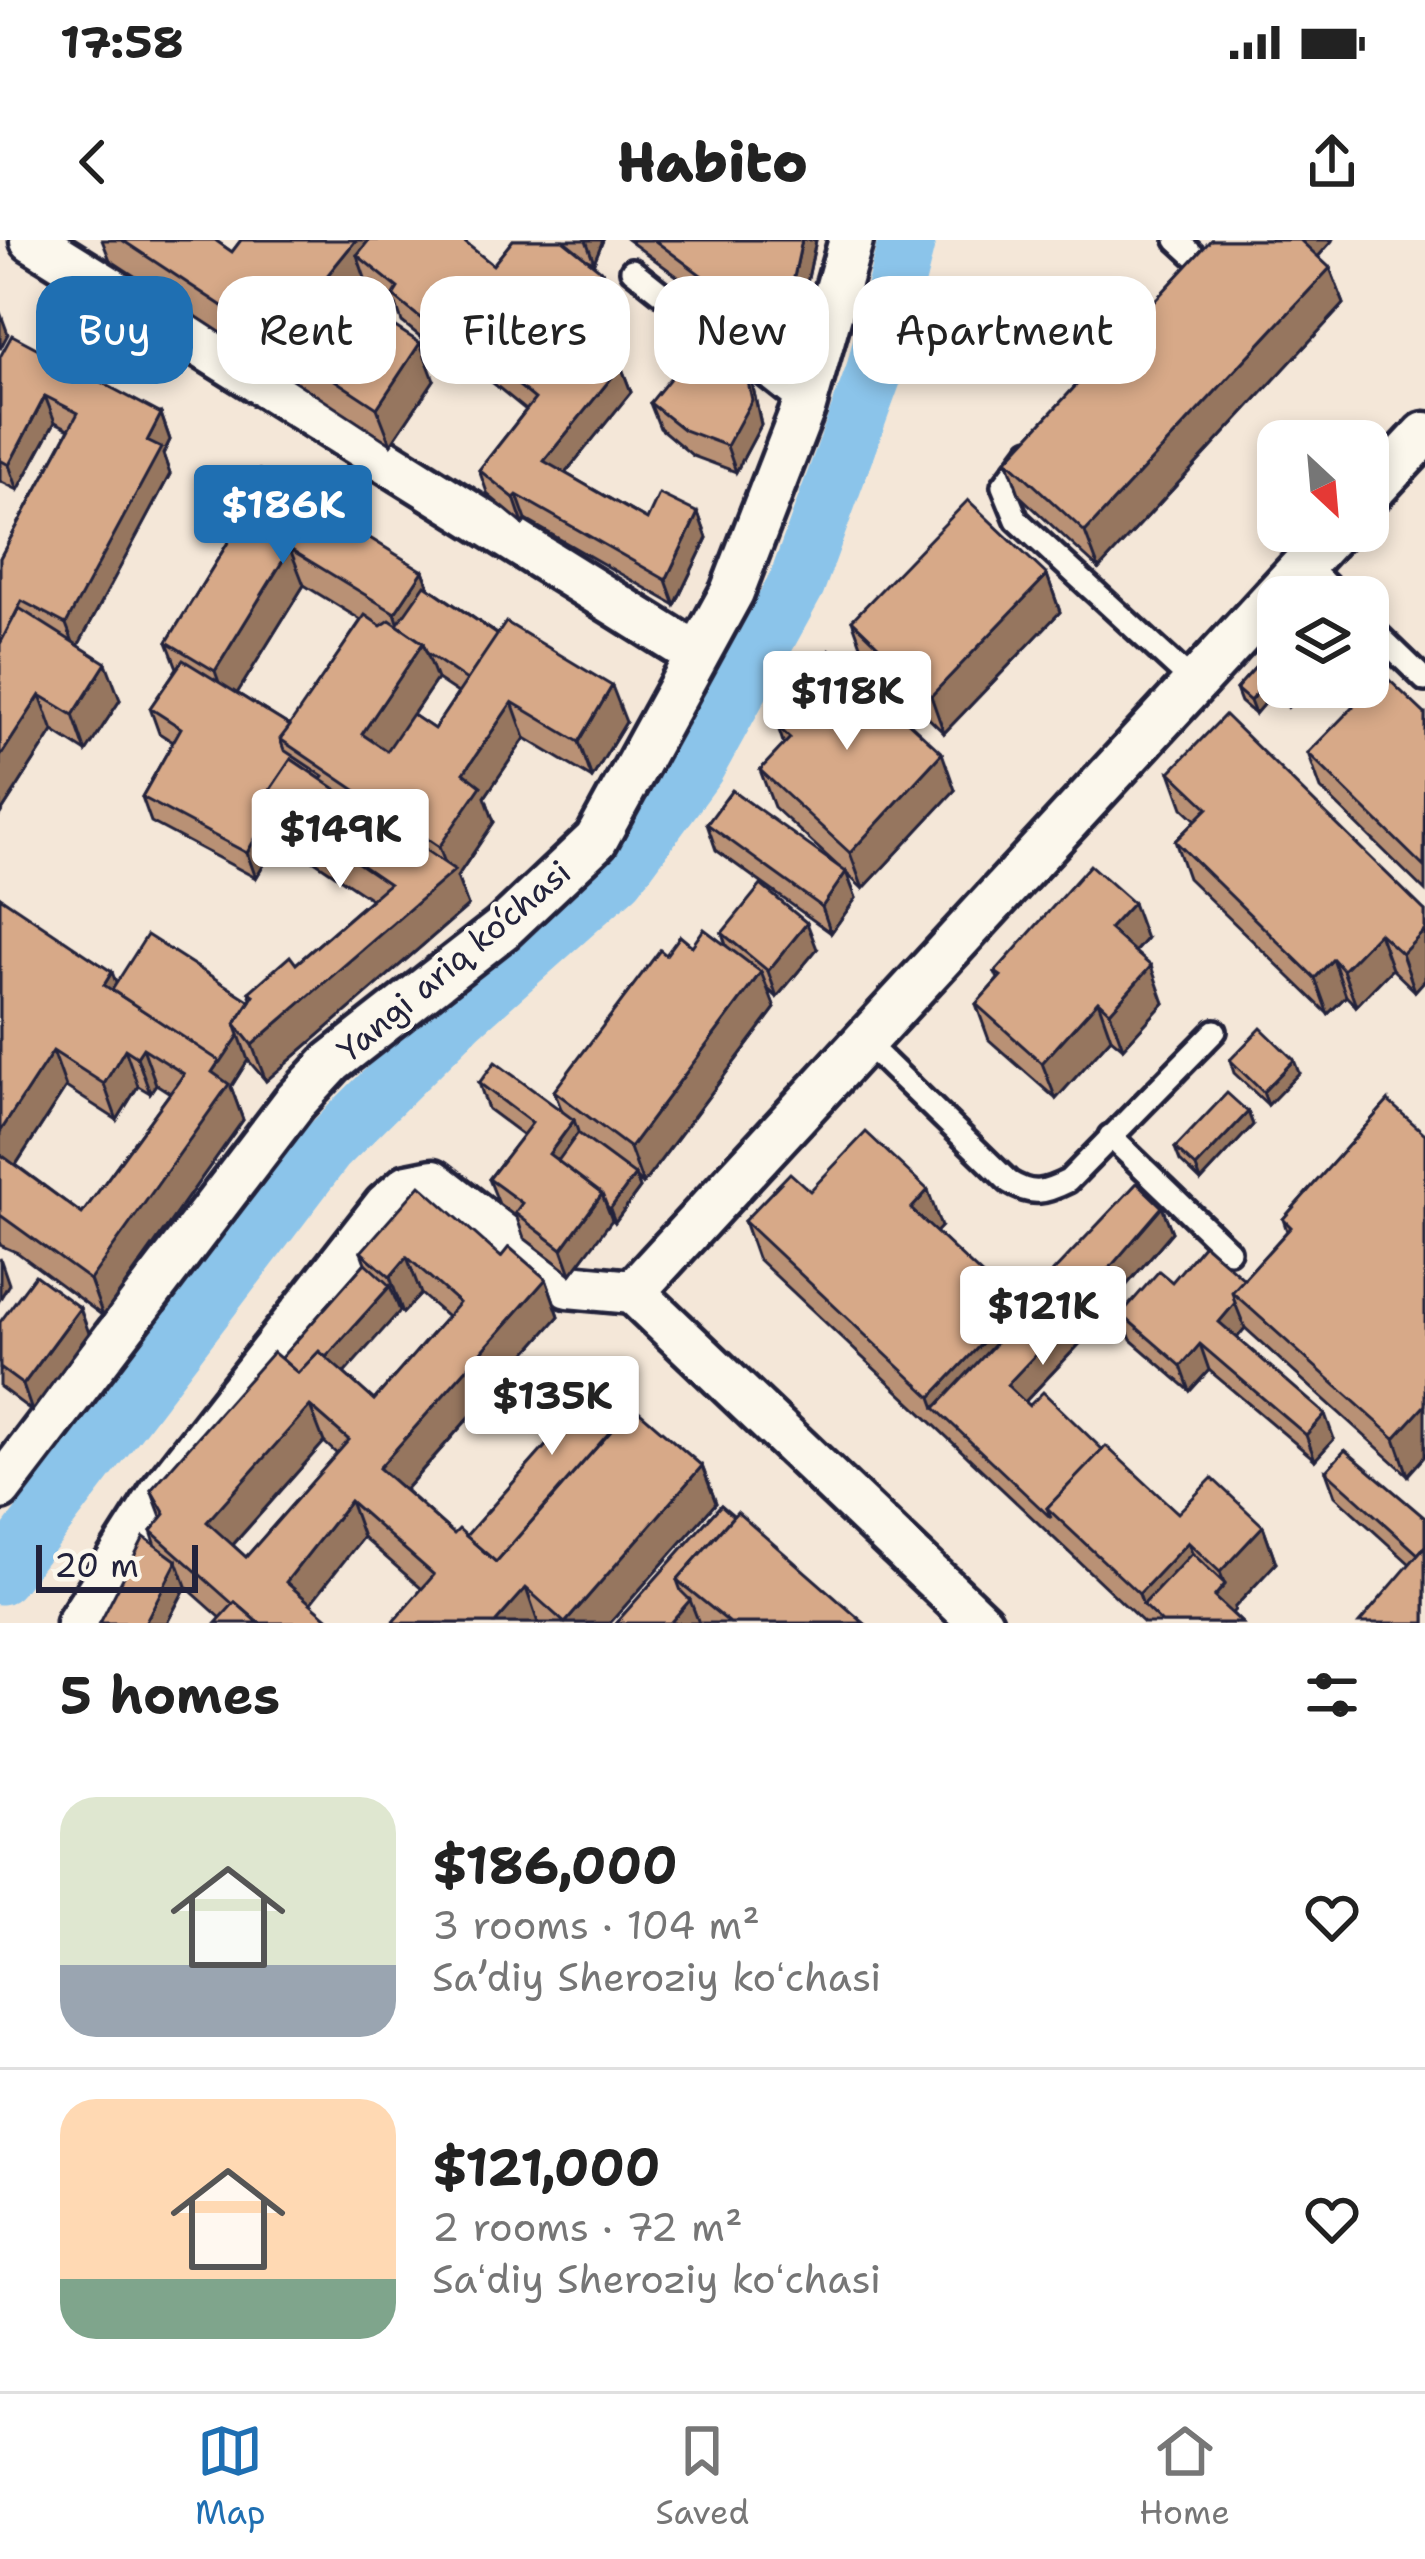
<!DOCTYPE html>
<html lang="en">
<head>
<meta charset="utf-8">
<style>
	:root { --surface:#fff; --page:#f6f6f6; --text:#222; --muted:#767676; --line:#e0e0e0; --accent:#1f6fb2 }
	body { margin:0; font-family:"Shantell Sans",sans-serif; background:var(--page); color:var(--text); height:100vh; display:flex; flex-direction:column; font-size:45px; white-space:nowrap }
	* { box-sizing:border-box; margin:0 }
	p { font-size:39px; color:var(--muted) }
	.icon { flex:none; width:66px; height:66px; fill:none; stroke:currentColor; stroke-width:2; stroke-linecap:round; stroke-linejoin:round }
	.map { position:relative; height:1383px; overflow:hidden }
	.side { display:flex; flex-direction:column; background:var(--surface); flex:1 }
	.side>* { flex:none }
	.guide { position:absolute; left:36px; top:36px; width:1353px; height:108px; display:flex; gap:24px }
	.needle { width:78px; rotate:154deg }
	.controls { position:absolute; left:1257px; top:180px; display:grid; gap:24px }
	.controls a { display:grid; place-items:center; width:132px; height:132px; border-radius:24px; background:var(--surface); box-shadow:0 6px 18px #0003; font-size:60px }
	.scale { position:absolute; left:36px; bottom:30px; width:162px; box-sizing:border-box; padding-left:12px; border:6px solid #22223b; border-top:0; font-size:33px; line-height:42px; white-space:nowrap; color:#22223b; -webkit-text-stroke:9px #fbf7ec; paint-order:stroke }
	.price { position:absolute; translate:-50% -102px; padding:0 27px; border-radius:12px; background:#fff; color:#222; font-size:39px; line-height:78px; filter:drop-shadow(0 3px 6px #0008) }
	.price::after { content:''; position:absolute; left:50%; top:72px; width:36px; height:27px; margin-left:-18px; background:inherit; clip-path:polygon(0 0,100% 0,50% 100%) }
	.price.selected { background:var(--accent); color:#fff }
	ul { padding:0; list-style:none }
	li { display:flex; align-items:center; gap:36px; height:300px; padding:0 60px }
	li+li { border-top:3px solid var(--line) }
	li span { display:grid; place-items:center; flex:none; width:336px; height:240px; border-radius:36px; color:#555 }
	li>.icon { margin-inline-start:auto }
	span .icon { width:144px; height:144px; fill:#fffc; stroke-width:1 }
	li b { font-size:51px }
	h2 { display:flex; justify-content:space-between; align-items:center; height:144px; padding:0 60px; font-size:51px }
	.chip { padding:0 42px; border-radius:36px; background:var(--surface); box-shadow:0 6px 18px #0003; font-size:42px; line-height:108px }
	.chip.selected { background:var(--accent); color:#fff }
	.status { display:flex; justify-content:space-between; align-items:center; height:84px; padding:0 60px; background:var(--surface); direction:ltr }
	.status svg { height:33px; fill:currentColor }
	header { display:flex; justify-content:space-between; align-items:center; height:156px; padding:0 60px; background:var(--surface); font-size:54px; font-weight:800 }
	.tab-bar { display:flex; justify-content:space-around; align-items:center; height:168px; border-top:3px solid var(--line); background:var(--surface); font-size:33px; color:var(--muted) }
	.tab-bar a { display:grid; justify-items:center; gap:6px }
	.tab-bar .selected { color:var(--accent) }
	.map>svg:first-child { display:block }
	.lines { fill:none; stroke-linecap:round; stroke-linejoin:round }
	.canal { stroke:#8bc4ea; stroke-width:57 }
	.lane-casing { stroke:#22223b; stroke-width:30 }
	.street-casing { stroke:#22223b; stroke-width:51 }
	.lane { stroke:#fbf7ec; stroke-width:21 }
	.street { stroke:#fbf7ec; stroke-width:42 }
	.wall { fill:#b99175; stroke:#22223b; stroke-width:3; fill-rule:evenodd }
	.shaded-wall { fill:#96765f; stroke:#22223b; stroke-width:3 }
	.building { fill:#d7a988; stroke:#22223b; stroke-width:3; fill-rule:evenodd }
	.labels { text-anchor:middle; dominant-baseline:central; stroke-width:9; stroke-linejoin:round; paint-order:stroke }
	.street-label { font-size:33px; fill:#22223b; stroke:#fbf7ec }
</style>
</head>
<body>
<div class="status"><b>17:58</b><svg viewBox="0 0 49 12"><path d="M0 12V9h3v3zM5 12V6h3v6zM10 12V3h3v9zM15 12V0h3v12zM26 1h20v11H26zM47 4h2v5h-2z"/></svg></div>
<header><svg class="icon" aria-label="back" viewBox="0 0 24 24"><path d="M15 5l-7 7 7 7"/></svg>Habito<svg class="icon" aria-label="share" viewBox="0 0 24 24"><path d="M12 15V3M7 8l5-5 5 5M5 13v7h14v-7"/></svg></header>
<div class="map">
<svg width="1425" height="1383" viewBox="0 0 1425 1383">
	<rect width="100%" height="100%" fill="#f4e7d8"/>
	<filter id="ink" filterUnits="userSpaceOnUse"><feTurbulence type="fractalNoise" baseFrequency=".00833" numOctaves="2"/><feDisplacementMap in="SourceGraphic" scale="24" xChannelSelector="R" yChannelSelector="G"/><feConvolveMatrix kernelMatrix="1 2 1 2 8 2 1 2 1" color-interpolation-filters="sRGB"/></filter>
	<g filter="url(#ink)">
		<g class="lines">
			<polyline class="canal" points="0,1336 326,908 460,775 617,635 696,527 797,343 874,133 907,0"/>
			<g class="lane-casing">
				<g id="lane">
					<polyline points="1177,0 1202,23"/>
					<polyline points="632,30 804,166"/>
					<polyline points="1030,210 1003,246 1017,280 1194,443"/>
					<polyline points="1305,324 1339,357"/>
					<polyline points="1368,385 1425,440"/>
					<path d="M864,801L1009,942C1032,956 1044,953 1068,941L1215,791"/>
					<polyline points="1110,896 1229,1011"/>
				</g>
			</g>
			<g class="street-casing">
				<g id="street">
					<polyline points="32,0 697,415"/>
					<polyline points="1368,255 1425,194"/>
					<polyline points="633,1052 981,1383"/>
					<polyline points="0,1248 294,863 332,822 502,689 596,600 732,352 804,166 851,0"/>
					<polyline points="78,1383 161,1253 386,965 408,946 433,941 568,1046 633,1052 1335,291"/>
				</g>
			</g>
			<use href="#lane" class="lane"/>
			<use href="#street" class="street"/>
		</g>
		<g class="wall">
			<polygon points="102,0 215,0 232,12 241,0 493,25 513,0 603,0 594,22 587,19 612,57 581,94 621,126 631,152 565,233 647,280 698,273 707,298 675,365 526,280 523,284 488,255 479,230 526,170 472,126 466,133 402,82 396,65 366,41 328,87 359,107 434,140 391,204 110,20"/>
			<polygon points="628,0 816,0 794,105 761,98"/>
			<polygon points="1211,0 1332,0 1318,17 1330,28 1344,64 1099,329 1020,256 1007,220"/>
			<polygon points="0,117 161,174 170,200 163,214 170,234 78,405 120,460 86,512 53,491 0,574 0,318 69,189 55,182 18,250 0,241"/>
			<polygon points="752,143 761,185 736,232 693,216 660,188 650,163"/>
			<path d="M241,259L423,331L430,348L626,482L592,538L525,498L485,557L494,582L457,637L468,666L266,841L248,820L231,847L243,880L103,1076L18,1013L0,1005V657L116,743L250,761L251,758L249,752L296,724L371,659L280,598L256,638L151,582L142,557L173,502L159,493L150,468L177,428L167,402L246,273ZM304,345L361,380L290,486L237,453ZM437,439L458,453L434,489L413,475ZM156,844L170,853L82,974L16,925L66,847L117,880L138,846L150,853Z"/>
			<polygon points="1047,335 1060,372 944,493 865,416 852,380"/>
			<polygon points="1278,402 1306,447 1288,467 1273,453 1255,474 1241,462 1236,449"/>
			<polygon points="798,444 955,550 863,649 847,634 856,658 831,693 716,610 707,584 840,628 774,567 760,530 784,505 778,487 803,459"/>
			<polygon points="1425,474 1425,651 1321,549 1308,513"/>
			<polygon points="1170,532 1425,671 1425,740 1415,751 1392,729 1356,766 1346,756 1328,774 1188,638 1175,601 1196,580 1183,568"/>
			<polygon points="722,693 817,709 777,757 768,749 775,768 643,944 637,939 640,948 615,982 611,979 571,1034 524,998 517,978 499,964 489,939 523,895 488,869 479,843 562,871 554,851 666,715 726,705"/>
			<polygon points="1146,699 1135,712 1164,763 1123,808 1111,798 1056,859 989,800 976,764 998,739 995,732"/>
			<polygon points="1230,820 1299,833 1268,865 1234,833"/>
			<polygon points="1388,861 1408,1235 1245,1088 1237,1098 1334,1199 1315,1220 1209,1130 1190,1151 1131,1100 1121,1074 1172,1042 1244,1039 1287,991 1283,979"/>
			<polygon points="1248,872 1253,885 1201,941 1180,921 1175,908"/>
			<polygon points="810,951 941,987 936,992 1017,1070 1162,967 1172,992 1119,1054 1121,1060 1025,1162 1103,1210 1178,1273 1263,1286 1276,1323 1234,1368 1232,1373 1242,1383 1144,1383 757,1018 744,981"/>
			<path d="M361,1012L501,1017L546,1039L559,1076L405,1250L454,1294L466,1296L558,1192L548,1183L539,1158L629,1170L702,1226L716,1263L610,1383H392L422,1349L363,1297L221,1378L186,1347L167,1383H100L156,1306L151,1291L162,1279L151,1250L281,1118L365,1023ZM421,1054L447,1077L374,1160L344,1133L399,1070L403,1073ZM324,1202L337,1214L246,1317L233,1305Z"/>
			<polygon points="0,1082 89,1093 32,1171 0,1147"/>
			<polygon points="1326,1231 1425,1278 1425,1383 1410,1324 1335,1256"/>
			<polygon points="721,1265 864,1383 616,1383"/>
		</g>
		<g class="shaded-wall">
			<polygon points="356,0 399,0 357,15 366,41 314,105 300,69"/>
			<polygon points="586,0 603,0 594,22"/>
			<polygon points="802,0 816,0 794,105 785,79"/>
			<polygon points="1301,0 1332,0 1332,1 1306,30"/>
			<polygon points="1330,28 1344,64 1099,329 1085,292"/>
			<polygon points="602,31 612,57 572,105 563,79"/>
			<polygon points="0,72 8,94 0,109"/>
			<polygon points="463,100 472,126 466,133 456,107"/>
			<polygon points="420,103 434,140 391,204 377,168"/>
			<polygon points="743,118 752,143 761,185 736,232 727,206"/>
			<polygon points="621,126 631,152 554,247 544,221"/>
			<polygon points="45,156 55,182 18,250 9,225"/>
			<polygon points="161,174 170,200 163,214 170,234 76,410 66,384 147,201"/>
			<polygon points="517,255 526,280 523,284 514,258"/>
			<polygon points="698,273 707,298 675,365 666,340"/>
			<polygon points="290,309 304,345 228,468 215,431"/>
			<polygon points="423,331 437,368 403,397 395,373"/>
			<polygon points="1047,335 1060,372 944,493 931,456"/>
			<polygon points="423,403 437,439 375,530 362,494"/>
			<polygon points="106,423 120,460 86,512 73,475"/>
			<polygon points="1268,440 1273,453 1255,474 1250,461"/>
			<polygon points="612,446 626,482 592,538 579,502"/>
			<polygon points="1289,447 1306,447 1288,467 1283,454"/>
			<polygon points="40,455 53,491 0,574 0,517"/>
			<polygon points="512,462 525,498 485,557 494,582 457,637 468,666 266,841 252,805 449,634 439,607 464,533"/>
			<polygon points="942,513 955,550 863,649 850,613"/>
			<polygon points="269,574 277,596 280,598 256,638 247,613"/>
			<polygon points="846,632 856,658 831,693 822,667"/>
			<polygon points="1133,663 1146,699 1123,725 1109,689"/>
			<polygon points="807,683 817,709 777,757 768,731"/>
			<polygon points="1425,690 1425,740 1415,751 1402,714"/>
			<polygon points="1379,693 1392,729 1356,766 1343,730"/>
			<polygon points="1333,719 1346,756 1328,774 1315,738"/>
			<polygon points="1151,726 1164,763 1123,808 1110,772"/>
			<polygon points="112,732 125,767 104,745"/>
			<polygon points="761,732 775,768 643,944 630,908"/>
			<polygon points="1098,761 1111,798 1056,859 1042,823"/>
			<polygon points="239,795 248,820 231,847 243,880 103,1076 90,1040 212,832"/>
			<polygon points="143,808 156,844 150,853 137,817"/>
			<polygon points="125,809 138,846 117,880 104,844"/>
			<polygon points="53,811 66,847 4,943 0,933 0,892"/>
			<polygon points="1294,820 1299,833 1268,865 1263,852"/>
			<polygon points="1248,872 1253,885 1201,941 1196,927"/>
			<polygon points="574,880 583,906 563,934 549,914"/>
			<polygon points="635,935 640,948 615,982 610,969"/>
			<polygon points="928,950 941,987 924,1005 911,969"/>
			<polygon points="602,954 612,980 571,1034 562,1009"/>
			<polygon points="1162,967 1172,992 1119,1054 1121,1060 1016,1171 1007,1145"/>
			<polygon points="407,1017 421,1054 403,1073 390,1037"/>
			<polygon points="0,1018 9,1044 0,1059"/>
			<polygon points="546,1039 559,1076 392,1264 379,1228"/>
			<polygon points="390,1046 400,1071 313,1168 310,1166 324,1202 221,1318 207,1282 302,1144"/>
			<polygon points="1235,1063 1245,1088 1228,1108 1219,1082"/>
			<polygon points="1016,1067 1029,1104 935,1168 931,1157"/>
			<polygon points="80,1068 89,1093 32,1171 23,1145"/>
			<polygon points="1200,1104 1209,1130 1190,1151 1181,1126"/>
			<polygon points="1425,1165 1425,1216 1408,1235 1395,1198"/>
			<polygon points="1325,1174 1334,1199 1315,1220 1306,1195"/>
			<polygon points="702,1226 716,1263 610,1383 565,1383"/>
			<polygon points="350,1261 363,1297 299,1378 286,1342"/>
			<polygon points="1263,1286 1276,1323 1234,1368 1235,1370 1223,1382 1214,1357 1225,1345 1220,1332"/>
			<polygon points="1188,1302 1201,1339 1143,1365 1139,1354"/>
			<polygon points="177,1321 186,1346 167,1383 145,1383"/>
			<polygon points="526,1348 538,1383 495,1383"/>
			<polygon points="690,1360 699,1383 670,1383"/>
		</g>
		<g class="building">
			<polygon points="122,0 215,0 232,12 241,0 356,0 300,69 359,107 380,77 420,103 377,168"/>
			<polygon points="369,0 462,0 493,25 513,0 563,0 602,31 563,79 621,126 544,221 647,280 659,254 698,273 666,340 517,255 514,258 479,230 535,159 463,100 456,107 393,56 398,48 357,15"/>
			<polygon points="654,0 802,0 785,79 752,73"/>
			<polygon points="1211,0 1300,0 1330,28 1085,292 1007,220"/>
			<polygon points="709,90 743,118 752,160 727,206 684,190 650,163"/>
			<polygon points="12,95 161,174 147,201 161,208 66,384 22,361 0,404 0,318 78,173 45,156 9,225 0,220 0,117"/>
			<polygon points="260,230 423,331 395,373 290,309 215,431 167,402 251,265 241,259"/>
			<polygon points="968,260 1047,335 931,456 852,380"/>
			<polygon points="425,345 498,395 467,440 427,413 423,403 397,385"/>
			<polygon points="19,368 106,423 73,475 40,455 0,517 0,404"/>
			<polygon points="365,375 381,386 390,380 423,403 362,494 387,511 412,474 434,489 506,382 612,446 579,502 512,462 464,533 481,546 439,607 280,499"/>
			<polygon points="1278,402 1278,447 1289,447 1283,454 1268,440 1250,461 1236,449"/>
			<polygon points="830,410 942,513 850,613 760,530 790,498 778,487 808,454 798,444"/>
			<polygon points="183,420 290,486 280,499 284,510 323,536 321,539 291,519 264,559 269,574 247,613 142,557 181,488 150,468"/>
			<polygon points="1384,435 1425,474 1424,627 1308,513"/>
			<polygon points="1225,475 1425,671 1425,690 1402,714 1379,693 1343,730 1333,719 1315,738 1175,601 1208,568 1170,532"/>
			<polygon points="291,519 455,630 252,805 235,784 254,755 249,752 290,716 296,724 389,644 264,559"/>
			<polygon points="732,550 846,632 822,667 707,584"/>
			<polygon points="1090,625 1133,663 1109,689 1151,726 1110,772 1098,761 1042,823 976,764 1001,736 995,732"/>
			<polygon points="761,645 807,683 768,731 722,693"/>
			<polygon points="0,657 112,732 104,745 220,820 212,832 229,844 90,1040 0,975 0,914 82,974 184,834 143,808 137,817 125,809 104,844 53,811 0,892"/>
			<polygon points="704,689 761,732 630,908 554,851 660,710 666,715 680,696 692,706"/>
			<polygon points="147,695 250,761 235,784 239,795 221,822 112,750"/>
			<polygon points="1261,788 1294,820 1263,852 1230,820"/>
			<polygon points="495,822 574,880 549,914 602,954 562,1009 515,973 522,963 489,939 532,883 479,843"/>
			<polygon points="1227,853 1248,872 1196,927 1175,908"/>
			<polygon points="1388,861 1425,894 1425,1165 1395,1198 1232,1052 1291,987 1283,979"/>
			<polygon points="866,892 928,950 911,969 1016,1067 931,1157 744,981 790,933 810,951"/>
			<polygon points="578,893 635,935 610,969 607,966 602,954 558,921"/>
			<polygon points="1137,943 1162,967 1108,1030 1112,1034 1007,1145 1029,1166 1043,1152 1103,1210 1047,1268 1051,1278 935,1168 1019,1078 1017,1070"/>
			<path d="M420,945L501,1017L509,1007L546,1039L379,1228L454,1294L459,1289L496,1322L633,1166L702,1226L565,1383L526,1348L495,1383H392L434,1335L350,1261L286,1342L333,1383H259L235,1362L233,1364L151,1291L165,1274L151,1250L273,1112L298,1133L319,1111L374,1160L459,1063L407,1017L390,1037L361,1012ZM310,1166L349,1200L246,1317L207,1282Z"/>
			<polygon points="1204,1004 1244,1039 1232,1052 1235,1063 1219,1082 1325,1174 1306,1195 1200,1104 1181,1126 1121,1074 1159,1031 1172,1042"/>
			<polygon points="365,1023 390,1046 326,1117 319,1111 298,1133 281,1118"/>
			<polygon points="35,1035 80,1068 23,1145 0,1128 0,1082"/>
			<polygon points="573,1120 629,1170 496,1322 466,1296 567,1182 539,1158"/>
			<polygon points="1106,1206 1178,1273 1212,1238 1263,1286 1220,1332 1188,1302 1139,1354 1047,1268"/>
			<polygon points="1345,1210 1425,1278 1425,1306 1418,1314 1326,1231"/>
			<polygon points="721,1265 733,1276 677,1340 681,1351 690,1360 670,1383 616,1383"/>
			<polygon points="737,1272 864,1383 730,1383 677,1340"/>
			<polygon points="144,1297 177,1321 145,1383 100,1383"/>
			<polygon points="1425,1306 1425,1383 1359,1383"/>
			<polygon points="1192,1313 1225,1344 1214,1357 1242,1383 1162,1383 1143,1365"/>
			<polygon points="235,1362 259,1383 216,1383"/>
		</g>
	</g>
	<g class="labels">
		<g class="street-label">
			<text transform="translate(454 721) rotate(-40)">Yangi ariq ko‘chasi</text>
		</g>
	</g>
</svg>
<div class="controls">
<a><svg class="needle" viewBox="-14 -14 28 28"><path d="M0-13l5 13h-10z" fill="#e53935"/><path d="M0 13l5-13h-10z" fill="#767676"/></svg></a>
<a><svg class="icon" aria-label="layers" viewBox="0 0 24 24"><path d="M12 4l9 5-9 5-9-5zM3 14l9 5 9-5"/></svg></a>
</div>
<div class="scale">20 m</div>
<b class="price selected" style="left:283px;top:327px">$186K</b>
<b class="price" style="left:847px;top:513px">$118K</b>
<b class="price" style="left:340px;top:651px">$149K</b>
<b class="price" style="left:1043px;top:1128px">$121K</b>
<b class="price" style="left:552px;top:1218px">$135K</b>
<div class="guide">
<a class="chip selected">Buy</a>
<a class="chip">Rent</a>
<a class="chip">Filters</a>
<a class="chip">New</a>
<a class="chip">Apartment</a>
</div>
</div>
<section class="side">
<h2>5 homes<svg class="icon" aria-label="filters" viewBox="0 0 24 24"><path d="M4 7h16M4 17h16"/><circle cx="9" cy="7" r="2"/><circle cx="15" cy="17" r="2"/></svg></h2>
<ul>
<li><span style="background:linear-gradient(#dfe7d0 70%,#9aa5b1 0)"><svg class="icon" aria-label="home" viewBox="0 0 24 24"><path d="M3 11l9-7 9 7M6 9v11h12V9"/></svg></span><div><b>$186,000</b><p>3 rooms · 104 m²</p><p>Saʼdiy Sheroziy koʻchasi</p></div><svg class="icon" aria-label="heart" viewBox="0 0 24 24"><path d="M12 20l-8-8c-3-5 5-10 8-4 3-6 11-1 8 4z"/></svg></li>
<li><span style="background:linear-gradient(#ffd9b3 75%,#7fa58c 0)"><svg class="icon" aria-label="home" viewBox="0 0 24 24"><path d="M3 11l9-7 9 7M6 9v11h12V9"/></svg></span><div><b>$121,000</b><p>2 rooms · 72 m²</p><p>Saʻdiy Sheroziy koʻchasi</p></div><svg class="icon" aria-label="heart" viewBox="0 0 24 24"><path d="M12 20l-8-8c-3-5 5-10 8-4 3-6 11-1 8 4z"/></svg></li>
</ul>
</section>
<nav class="tab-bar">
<a class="selected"><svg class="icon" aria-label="map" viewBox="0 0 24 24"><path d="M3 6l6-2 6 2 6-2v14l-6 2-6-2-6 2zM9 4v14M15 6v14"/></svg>Map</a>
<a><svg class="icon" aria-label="saved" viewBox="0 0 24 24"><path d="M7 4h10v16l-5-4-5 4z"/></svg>Saved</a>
<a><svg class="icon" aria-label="home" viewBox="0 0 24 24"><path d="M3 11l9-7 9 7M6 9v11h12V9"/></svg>Home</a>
</nav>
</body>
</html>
